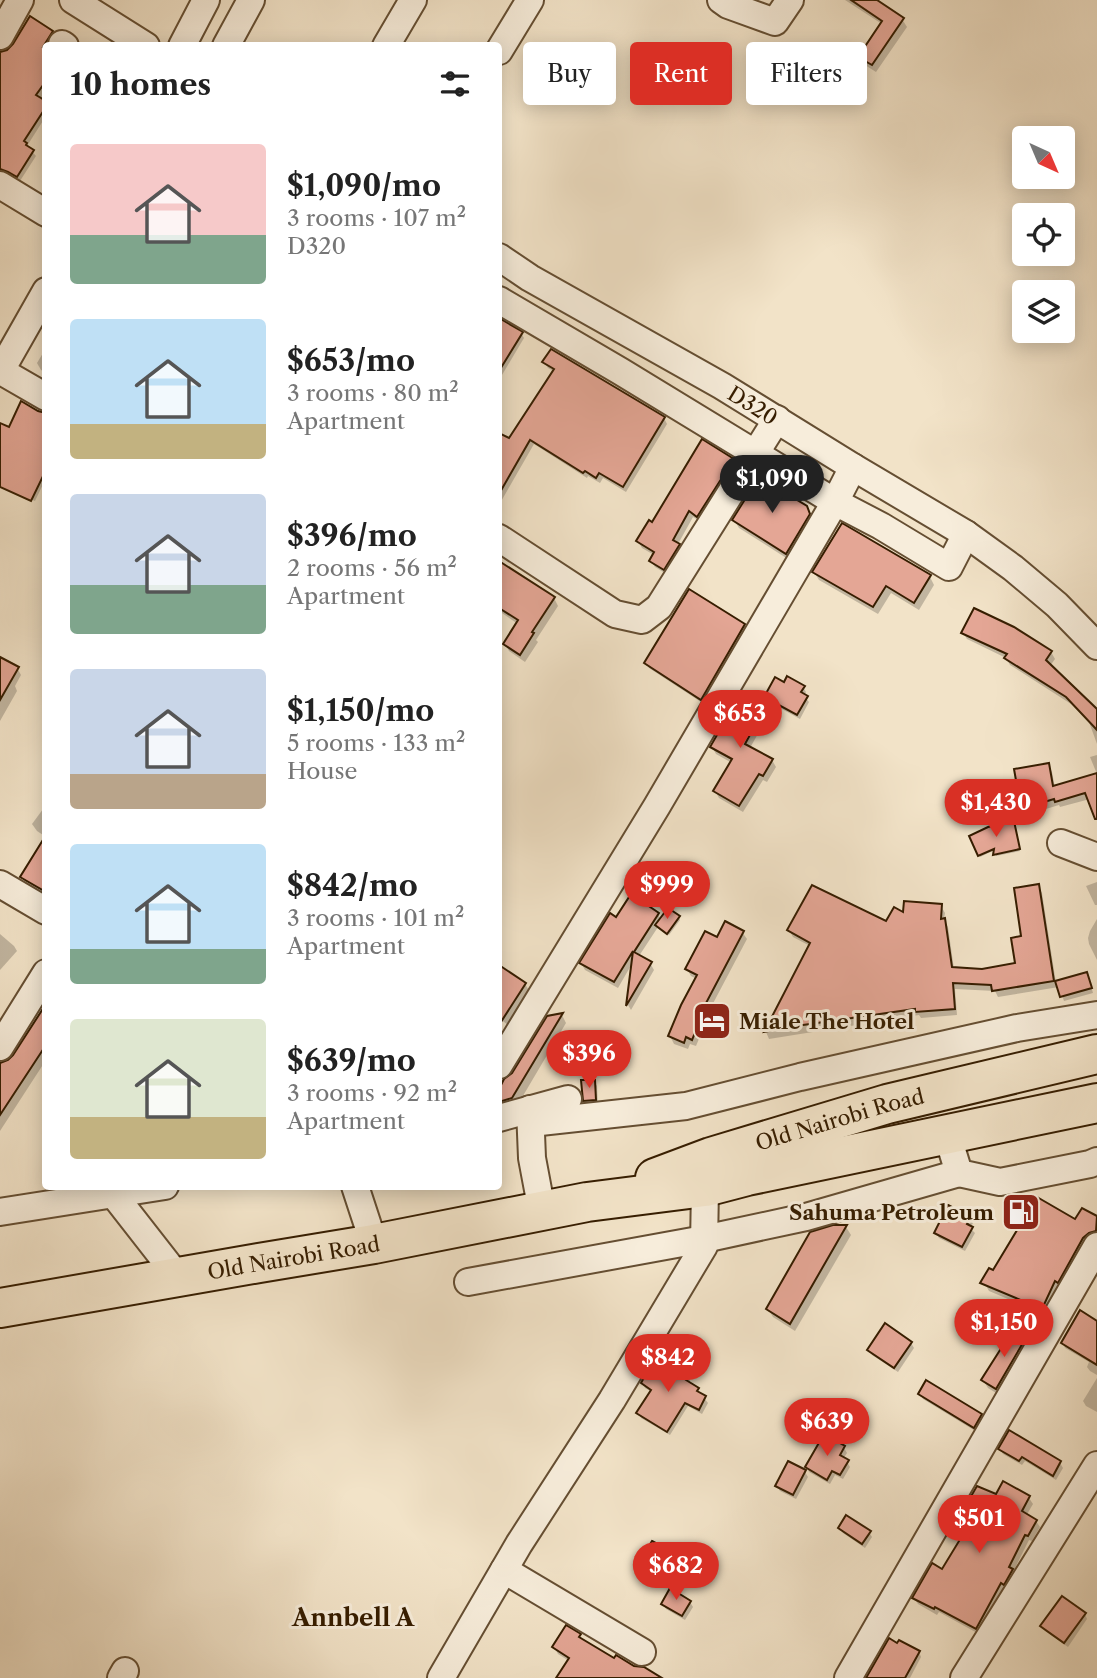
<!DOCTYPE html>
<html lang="en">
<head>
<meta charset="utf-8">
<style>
	:root { --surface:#fff; --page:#f2f2f2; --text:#222; --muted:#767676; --accent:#d93025 }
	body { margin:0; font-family:"Libre Caslon Text",serif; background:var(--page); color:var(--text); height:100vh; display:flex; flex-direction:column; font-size:26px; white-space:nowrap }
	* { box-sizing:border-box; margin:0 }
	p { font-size:23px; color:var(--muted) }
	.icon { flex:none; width:38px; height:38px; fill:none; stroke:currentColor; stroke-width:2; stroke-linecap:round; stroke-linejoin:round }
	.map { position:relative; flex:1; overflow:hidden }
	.details { position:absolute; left:42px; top:42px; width:460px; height:1148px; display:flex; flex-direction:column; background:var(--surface); border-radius:7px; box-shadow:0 4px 18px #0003 }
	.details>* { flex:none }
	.hud { position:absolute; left:523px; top:42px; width:467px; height:63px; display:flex; gap:14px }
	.needle { width:46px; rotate:136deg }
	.controls { position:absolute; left:1012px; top:126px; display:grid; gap:14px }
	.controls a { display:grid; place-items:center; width:63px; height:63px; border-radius:7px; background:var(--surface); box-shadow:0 4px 18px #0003; font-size:35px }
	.price { position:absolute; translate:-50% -60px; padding:0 16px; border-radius:24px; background:var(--accent); color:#fff; font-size:23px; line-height:46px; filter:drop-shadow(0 2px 4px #0008) }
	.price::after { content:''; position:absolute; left:50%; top:42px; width:21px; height:16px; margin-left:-10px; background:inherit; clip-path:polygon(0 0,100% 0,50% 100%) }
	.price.selected { background:#222; color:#fff }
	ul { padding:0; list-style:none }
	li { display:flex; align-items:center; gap:21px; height:175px; padding:0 28px }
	li span { display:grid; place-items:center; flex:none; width:196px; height:140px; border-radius:7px; color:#555 }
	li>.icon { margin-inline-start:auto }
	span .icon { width:84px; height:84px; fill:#fffc; stroke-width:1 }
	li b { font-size:30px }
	h2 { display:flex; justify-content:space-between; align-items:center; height:84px; padding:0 28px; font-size:30px }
	.chip { padding:0 24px; border-radius:7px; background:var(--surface); box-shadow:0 4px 18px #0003; font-size:24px; line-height:63px }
	.chip.selected { background:var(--accent); color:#fff }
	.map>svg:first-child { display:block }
	.shadow { fill:#0003 }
	.building { fill:#e4a695; stroke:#361d00; stroke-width:2 }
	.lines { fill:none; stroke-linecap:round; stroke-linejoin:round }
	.minor-casing { stroke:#654e32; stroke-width:30 }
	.highway-casing { stroke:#361d00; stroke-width:42 }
	.minor { stroke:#f7eddb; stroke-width:26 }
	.highway { stroke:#f2e3c8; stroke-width:38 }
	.labels { text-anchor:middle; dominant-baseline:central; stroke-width:6; stroke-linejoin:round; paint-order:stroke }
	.street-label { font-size:21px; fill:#361d00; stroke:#f7eddb }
	.poi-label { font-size:21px; font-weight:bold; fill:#361d00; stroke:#f7eddb; text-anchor:start }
	.quarter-label { font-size:24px; font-weight:bold; fill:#361d00; stroke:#f7eddb }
</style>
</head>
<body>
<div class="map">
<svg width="1097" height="1678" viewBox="0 0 1097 1678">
	<rect width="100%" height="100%" fill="#f2e3c8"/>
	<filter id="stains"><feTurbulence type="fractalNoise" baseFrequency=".00286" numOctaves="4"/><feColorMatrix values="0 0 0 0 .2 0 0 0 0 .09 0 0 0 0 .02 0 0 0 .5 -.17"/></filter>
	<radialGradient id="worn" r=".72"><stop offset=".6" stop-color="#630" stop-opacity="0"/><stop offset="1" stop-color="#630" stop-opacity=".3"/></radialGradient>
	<g class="shadow">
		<polygon points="845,0 874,0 902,19 907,27 876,72 865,65 860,57 882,24"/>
		<polygon points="51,32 54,38 49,46 46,46 46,116 27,146 36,156 20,181 5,174 0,175 0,53"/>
		<polygon points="499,319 521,333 524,338 499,380"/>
		<polygon points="46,348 46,373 41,370 37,363"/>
		<polygon points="544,362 664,418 667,424 626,492 603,478 600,483 588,476 587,478 534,444 499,505 499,434 510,441 555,372 548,368"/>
		<polygon points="46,415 46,478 35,501 0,485 0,425 9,429"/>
		<polygon points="732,460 736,466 701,522 693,517 678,544 683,551 668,575 655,567 651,561 654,555 642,548 638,541 652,524"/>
		<polygon points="806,507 813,523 791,561 739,528 734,520"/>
		<polygon points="499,563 554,598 558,606 536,640 538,642 525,662 509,651 505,644 518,624 499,611"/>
		<polygon points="814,572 930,577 934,585 919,610 891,593 878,614 819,580"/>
		<polygon points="744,625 747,630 704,704 649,668 646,663"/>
		<polygon points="963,633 1051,652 1055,659 1050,666 1097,712 1097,744 1089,722 1071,704 1010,665 1006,658 967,639"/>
		<polygon points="0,656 15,664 21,675 15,686 17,691 0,721"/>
		<polygon points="784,684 803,687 806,692 804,696 809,702 800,719 769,702 766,697"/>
		<polygon points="765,707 769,714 750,748 772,760 776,767 767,782 763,780 743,812 719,798 715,791 732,763 716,754 712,747"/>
		<polygon points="1097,755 1097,774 1090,757"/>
		<polygon points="1048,765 1052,772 1055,788 1097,775 1097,820 1090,799 1060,807 1059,805 1026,815 1023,808"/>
		<polygon points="46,805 46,837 37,831 32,824"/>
		<polygon points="1014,825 1020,851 996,856 995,850 980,857 971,837"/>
		<polygon points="46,839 46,896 26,885 22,877"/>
		<polygon points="1097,882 1097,905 1095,905 1086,886"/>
		<polygon points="1038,886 1042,893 1056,983 1089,979 1093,993 1064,1001 1059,987 998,997 995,991 955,989 957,1015 921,1018 919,1015 769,1039 766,1032 810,946 793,937 789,930 887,923 905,915 941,906 945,913 944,920 948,927 954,969 982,970 1017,965"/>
		<polygon points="658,914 661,920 679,918 680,920 669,935 658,927 639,956 650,963 654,970 631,1010 628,1005 633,962 618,988 585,970 581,963 617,919"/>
		<polygon points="1097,919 1097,960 1089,944 1088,938 1090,931"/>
		<polygon points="742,932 747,939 699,1030 701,1034 696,1046 690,1044 688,1049 674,1044 670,1036 697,979 691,976 687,969 717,940"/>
		<polygon points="0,934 14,946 17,951 0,970"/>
		<polygon points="499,967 525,984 530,992 508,1025 499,1018"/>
		<polygon points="46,1007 46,1060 0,1131 0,1067 9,1062"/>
		<polygon points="562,1015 566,1023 517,1106 499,1110 499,1092 506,1081 514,1074 549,1017"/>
		<polygon points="594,1081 597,1086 598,1105 588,1106 585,1101 583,1082"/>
		<polygon points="1082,1210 1097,1218 1097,1237 1061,1288 1058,1286 1046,1315 989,1291 985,1284 994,1272 1076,1222"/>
		<polygon points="970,1218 973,1223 970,1228 975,1233 965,1251 939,1238 936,1233"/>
		<polygon points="834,1227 846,1227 851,1235 795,1331 773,1317 768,1309"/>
		<polygon points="1097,1323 1097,1375 1090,1371 1087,1367 1089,1362 1065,1348 1063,1343"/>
		<polygon points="1026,1337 1030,1345 1001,1396 988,1388 983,1380"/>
		<polygon points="911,1343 914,1348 898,1372 872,1355 869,1350"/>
		<polygon points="672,1368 687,1375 690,1380 689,1384 697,1389 708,1403 702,1414 688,1406 670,1435 641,1418 639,1413 652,1392 645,1388 643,1383"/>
		<polygon points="1097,1378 1097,1412 1086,1406 1083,1401"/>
		<polygon points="920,1394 981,1415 984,1420 977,1432 923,1399"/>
		<polygon points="824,1436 844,1448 847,1453 843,1459 847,1462 850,1467 843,1479 835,1475 830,1484 809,1472 807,1467"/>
		<polygon points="1000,1449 1060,1463 1063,1468 1056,1480 1025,1461 1022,1465 1003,1454"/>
		<polygon points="805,1472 808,1477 796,1499 780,1491 777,1486"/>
		<polygon points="997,1496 1029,1498 1033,1504 1026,1516 1036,1521 1040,1527 1032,1541 1029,1540 1013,1572 1016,1577 979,1634 939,1612 937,1615 918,1604 914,1598 943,1571 967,1531 961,1528 958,1522"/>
		<polygon points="840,1528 869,1532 872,1537 865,1548 843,1533"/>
		<polygon points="680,1558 682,1562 670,1582 643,1566 641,1562"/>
		<polygon points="690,1602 693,1607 685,1620 666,1609 663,1604"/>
		<polygon points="1085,1614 1087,1619 1068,1647 1045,1631 1042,1626"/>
		<polygon points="567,1628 580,1636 584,1642 615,1661 654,1678 558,1678 569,1661 558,1654 554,1647"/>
		<polygon points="919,1652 921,1657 910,1678 868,1678"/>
	</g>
	<g class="building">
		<polygon points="851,0 877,0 904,18 872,65 858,57 882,21"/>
		<polygon points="30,16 53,31 43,47 46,48 46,81 36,95 46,101 46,107 24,141 27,143 26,145 34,150 17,177 8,172 0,169 0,52 7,50 13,44"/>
		<polygon points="499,318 523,332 499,371"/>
		<polygon points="551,349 665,417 623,487 599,473 596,478 585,471 583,473 530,440 499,494 499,433 509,438 554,369 542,362"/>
		<polygon points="21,401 38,411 46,413 46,470 31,501 0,487 0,423 9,427"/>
		<polygon points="702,439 734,459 697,517 689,511 673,540 680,544 664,570 649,561 654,552 636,541 649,520 652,522"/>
		<polygon points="759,477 807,506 810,514 786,554 732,520"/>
		<polygon points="842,523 931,575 914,603 886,586 873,607 812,572"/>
		<polygon points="499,561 555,597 532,632 534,633 520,655 503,644 518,620 499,608"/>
		<polygon points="689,589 745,624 701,700 644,663"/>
		<polygon points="974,608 1014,627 1052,651 1046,660 1097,709 1097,730 1066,697 1004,658 1007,654 961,633"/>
		<polygon points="0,657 19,667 0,700"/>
		<polygon points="787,676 805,686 801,692 808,696 797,715 764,697 775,677 784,682"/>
		<polygon points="742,692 766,705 745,744 773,759 763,776 759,774 739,806 713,791 732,759 710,747"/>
		<polygon points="1049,763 1053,786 1097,773 1097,819 1095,819 1085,793 1055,802 1054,799 1021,809 1014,769"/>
		<polygon points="1014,821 1020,849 993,855 994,849 978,856 969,836 988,827"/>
		<polygon points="46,835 46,892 20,877"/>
		<polygon points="1039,884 1054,981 992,991 991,985 953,983 955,1009 915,1012 915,1009 796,1026 764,1032 810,943 787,930 812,885 886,921 894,907 903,912 904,901 942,904 941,919 945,918 952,967 982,969 1015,963 1011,938 1021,936 1014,888"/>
		<polygon points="631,894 659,913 634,952 652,962 626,1006 633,951 614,982 579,963 610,913 616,917"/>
		<polygon points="668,908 680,916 667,934 655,925"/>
		<polygon points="725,921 744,931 695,1024 698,1025 692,1040 686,1037 684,1043 668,1036 681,1005 697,975 685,969 705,931 717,937"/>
		<polygon points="499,965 526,983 499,1025"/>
		<polygon points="1087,972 1092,988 1060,997 1055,981"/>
		<polygon points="46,1004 46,1045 0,1115 0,1063 8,1060 13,1055"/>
		<polygon points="563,1013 512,1098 499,1102 499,1089 504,1079 512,1073 547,1016"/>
		<polygon points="581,1080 595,1080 596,1100 583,1101"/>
		<polygon points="1037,1197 1075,1219 1082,1208 1097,1216 1096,1231 1089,1233 1083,1238 1058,1283 1055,1281 1042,1309 980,1283 989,1268 993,1270"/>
		<polygon points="948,1205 971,1217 967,1224 973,1227 962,1247 934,1233"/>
		<polygon points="833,1225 847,1225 790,1324 766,1309 810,1232"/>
		<polygon points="1080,1310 1097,1321 1097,1365 1061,1343"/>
		<polygon points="885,1323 912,1342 894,1368 867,1350"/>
		<polygon points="1014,1328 1027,1336 996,1389 981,1380"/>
		<polygon points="656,1356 672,1367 689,1374 686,1380 699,1388 697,1391 706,1396 699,1410 685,1403 667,1432 636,1413 651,1390 641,1383"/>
		<polygon points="926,1380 982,1414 974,1428 918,1394"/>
		<polygon points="1009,1430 1061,1461 1053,1476 1022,1457 1019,1461 998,1449"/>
		<polygon points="824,1434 845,1446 840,1455 849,1460 840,1475 832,1471 827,1480 805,1467"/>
		<polygon points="788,1461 806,1470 793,1495 775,1486"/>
		<polygon points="1003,1481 1030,1496 1022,1511 1037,1520 1028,1536 1025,1535 1009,1567 1013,1569 1004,1585 1001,1583 976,1629 935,1607 934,1609 912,1598 932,1563 942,1569 967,1528 956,1522 977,1486 996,1494"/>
		<polygon points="846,1515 871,1531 862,1544 838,1528"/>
		<polygon points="652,1541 681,1557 667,1579 639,1562"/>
		<polygon points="670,1588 691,1601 682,1616 661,1604"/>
		<polygon points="1062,1596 1086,1613 1064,1643 1040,1626"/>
		<polygon points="566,1625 581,1634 579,1637 614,1658 616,1655 634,1666 644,1667 662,1678 556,1678 569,1658 552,1647"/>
		<polygon points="889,1638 897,1643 899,1640 920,1651 905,1678 866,1678"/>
	</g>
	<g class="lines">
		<g class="minor-casing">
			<g id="minor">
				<polyline points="73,0 146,46"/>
				<polyline points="721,0 728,5 775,22 790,0"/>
				<polyline points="0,36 20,0"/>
				<polyline points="62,44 65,46"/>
				<polyline points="182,46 206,0"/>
				<polyline points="226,46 251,0"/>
				<polyline points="386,46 413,0"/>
				<polyline points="499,51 530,0"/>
				<polyline points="0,185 46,213"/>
				<path id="s1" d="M499,257L530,278L722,386L853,467L966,534L1013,568L1057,605L1097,646"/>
				<polyline points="499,300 620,371 835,502 881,526 949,567 966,534"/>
				<polyline points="1,371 46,397"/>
				<polyline points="0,372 46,291"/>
				<polyline points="499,538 615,614 642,620 659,607 777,419"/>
				<polyline points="1061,843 1097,857"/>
				<polyline points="0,884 46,911"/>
				<polyline points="0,1047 46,973"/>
				<polyline points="499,1065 657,806 835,502 853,467"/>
				<polyline points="530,1109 532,1158 542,1211"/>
				<polyline points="499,1118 568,1099"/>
				<polyline points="531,1123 686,1106 800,1077 1017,1028 1097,1015"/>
				<polyline points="947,1134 959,1173 1000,1182 1090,1164 1097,1161"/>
				<polyline points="355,1186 374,1244"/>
				<polyline points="114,1195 178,1277"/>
				<polyline points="0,1212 165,1186"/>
				<polyline points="468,1282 704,1239 806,1217 959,1173"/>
				<polyline points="504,1570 642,1652"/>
				<polyline points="121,1678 125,1671"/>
				<polyline points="441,1678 519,1544 612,1400 704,1246 705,1187"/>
				<polyline points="848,1678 1097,1246"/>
				<polyline points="964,1678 1097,1465"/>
			</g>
		</g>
		<g class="highway-casing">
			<g id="highway">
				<path id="s2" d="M655,1178L711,1157L887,1104L1097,1054"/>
				<path id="s3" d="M0,1308L259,1263L374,1244L587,1202L705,1187L747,1176L1097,1103"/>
			</g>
		</g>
		<use href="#minor" class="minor"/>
		<use href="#highway" class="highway"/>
	</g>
	<defs>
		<g id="hotel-square" transform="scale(2.0125)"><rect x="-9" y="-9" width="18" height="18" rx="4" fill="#8f2418" stroke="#f7eddb"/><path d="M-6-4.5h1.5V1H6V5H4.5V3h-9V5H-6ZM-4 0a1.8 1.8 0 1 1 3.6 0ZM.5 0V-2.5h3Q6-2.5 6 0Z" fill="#fff"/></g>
		<g id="fuel-square" transform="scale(2.0125)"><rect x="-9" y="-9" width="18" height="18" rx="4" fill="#8f2418" stroke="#f7eddb"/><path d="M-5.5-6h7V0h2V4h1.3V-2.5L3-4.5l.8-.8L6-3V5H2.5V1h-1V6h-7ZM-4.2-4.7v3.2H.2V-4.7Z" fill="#fff"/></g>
	</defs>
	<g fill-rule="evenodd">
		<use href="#hotel-square" x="712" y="1021"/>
		<use href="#fuel-square" x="1021" y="1212"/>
	</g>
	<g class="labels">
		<g class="street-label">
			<text stroke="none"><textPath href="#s1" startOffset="294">D320</textPath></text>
			<text stroke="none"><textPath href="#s2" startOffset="194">Old Nairobi Road</textPath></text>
			<text stroke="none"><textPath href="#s3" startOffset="298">Old Nairobi Road</textPath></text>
		</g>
		<g class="poi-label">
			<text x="739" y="1021">Miale The Hotel</text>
			<text x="994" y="1212" text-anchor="end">Sahuma Petroleum</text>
		</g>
		<g class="quarter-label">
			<text x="353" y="1617">Annbell A</text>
		</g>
	</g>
	<rect width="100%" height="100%" filter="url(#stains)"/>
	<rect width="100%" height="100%" fill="url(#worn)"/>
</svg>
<div class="controls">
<a><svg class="needle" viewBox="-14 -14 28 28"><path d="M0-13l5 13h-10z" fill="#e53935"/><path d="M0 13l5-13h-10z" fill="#767676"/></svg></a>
<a><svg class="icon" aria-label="locate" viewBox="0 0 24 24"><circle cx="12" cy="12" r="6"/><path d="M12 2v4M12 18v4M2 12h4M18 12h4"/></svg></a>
<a><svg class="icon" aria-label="layers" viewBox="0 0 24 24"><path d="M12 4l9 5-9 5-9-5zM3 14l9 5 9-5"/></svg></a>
</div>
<b class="price selected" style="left:772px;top:515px">$1,090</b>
<b class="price" style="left:740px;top:750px">$653</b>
<b class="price" style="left:996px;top:839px">$1,430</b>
<b class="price" style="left:667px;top:921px">$999</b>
<b class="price" style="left:589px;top:1090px">$396</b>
<b class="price" style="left:1004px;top:1359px">$1,150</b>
<b class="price" style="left:668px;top:1394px">$842</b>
<b class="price" style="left:827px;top:1458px">$639</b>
<b class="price" style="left:979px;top:1555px">$501</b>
<b class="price" style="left:676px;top:1602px">$682</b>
<div class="hud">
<a class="chip">Buy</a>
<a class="chip selected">Rent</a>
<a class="chip">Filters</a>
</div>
<section class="details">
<h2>10 homes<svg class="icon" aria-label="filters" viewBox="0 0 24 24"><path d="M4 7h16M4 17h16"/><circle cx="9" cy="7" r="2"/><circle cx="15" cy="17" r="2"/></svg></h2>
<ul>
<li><span style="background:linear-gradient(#f6c9c9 65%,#7fa58c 0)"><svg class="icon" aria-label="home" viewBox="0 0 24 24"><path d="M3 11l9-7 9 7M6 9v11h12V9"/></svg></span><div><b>$1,090/mo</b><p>3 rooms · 107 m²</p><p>D320</p></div></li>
<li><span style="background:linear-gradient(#bfe0f5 75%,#c2b280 0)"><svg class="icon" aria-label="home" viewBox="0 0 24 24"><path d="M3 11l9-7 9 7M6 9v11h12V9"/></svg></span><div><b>$653/mo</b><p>3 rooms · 80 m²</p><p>Apartment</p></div></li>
<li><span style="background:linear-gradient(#c9d6e8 65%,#7fa58c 0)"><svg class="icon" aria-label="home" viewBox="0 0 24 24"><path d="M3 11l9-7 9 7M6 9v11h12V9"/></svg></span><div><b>$396/mo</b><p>2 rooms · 56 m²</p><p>Apartment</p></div></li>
<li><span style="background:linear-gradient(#c9d6e8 75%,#b9a48a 0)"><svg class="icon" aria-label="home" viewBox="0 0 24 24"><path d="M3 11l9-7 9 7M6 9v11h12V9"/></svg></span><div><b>$1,150/mo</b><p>5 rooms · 133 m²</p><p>House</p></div></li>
<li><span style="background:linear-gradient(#bfe0f5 75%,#7fa58c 0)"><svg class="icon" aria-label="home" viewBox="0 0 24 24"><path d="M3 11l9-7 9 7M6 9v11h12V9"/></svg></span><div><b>$842/mo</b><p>3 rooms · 101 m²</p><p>Apartment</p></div></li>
<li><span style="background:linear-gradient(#dfe7d0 70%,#c2b280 0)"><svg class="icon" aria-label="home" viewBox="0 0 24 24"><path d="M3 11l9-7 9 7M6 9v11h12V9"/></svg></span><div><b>$639/mo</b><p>3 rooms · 92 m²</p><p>Apartment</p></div></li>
</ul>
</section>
</div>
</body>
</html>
